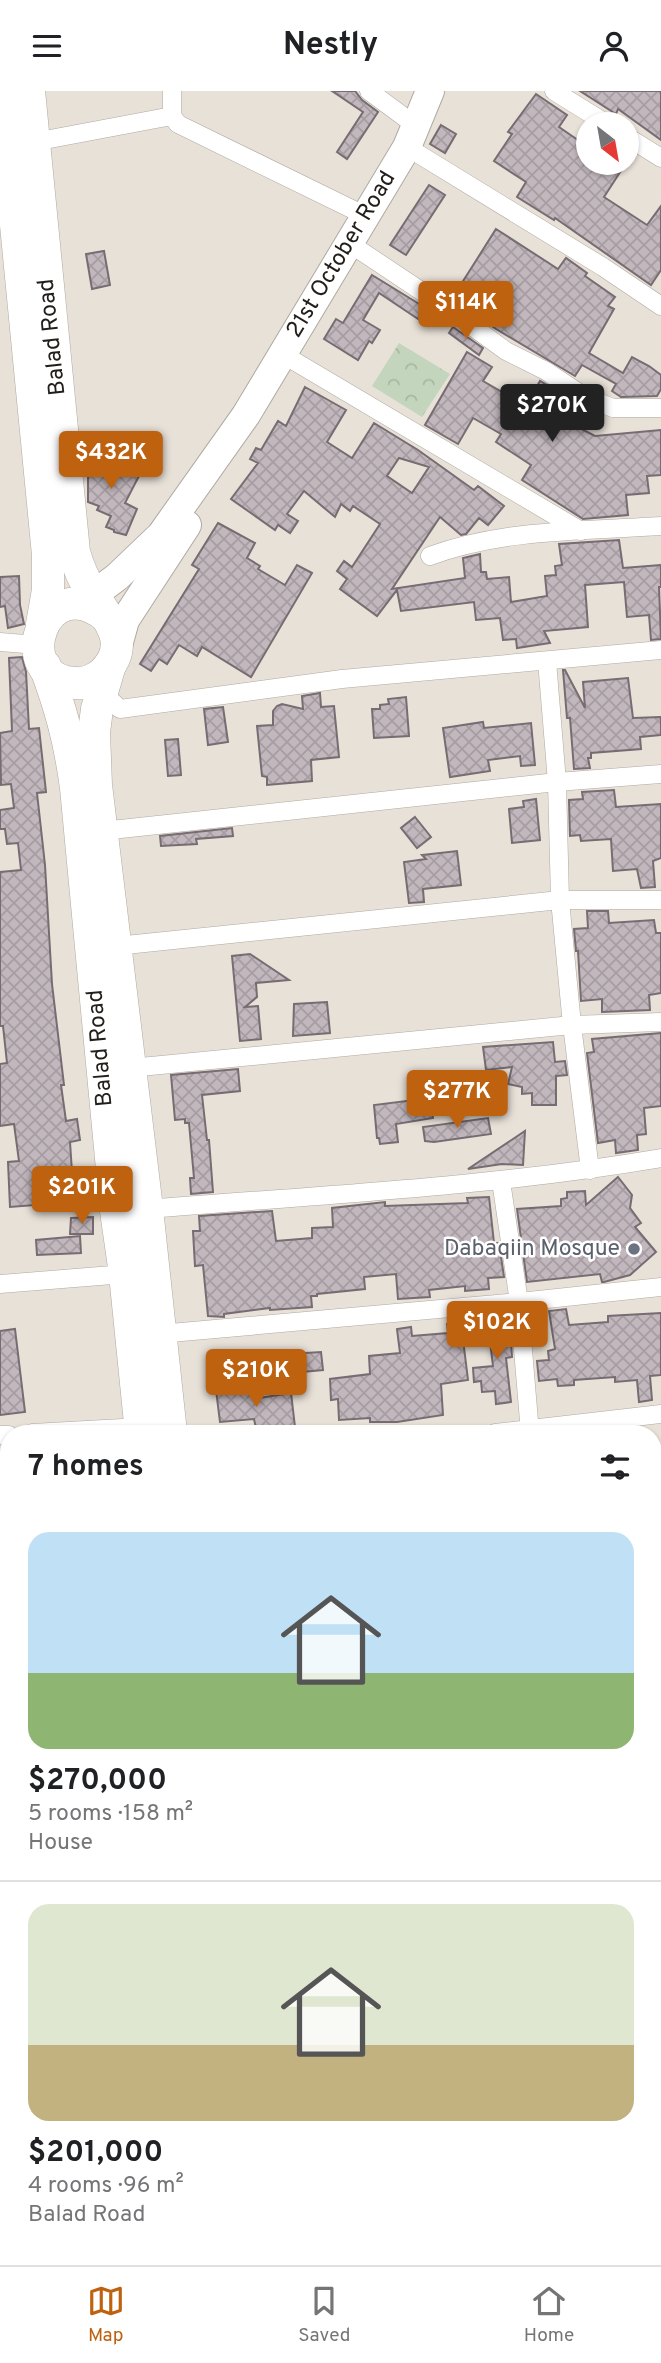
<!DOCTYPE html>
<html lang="en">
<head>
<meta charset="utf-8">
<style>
	:root { --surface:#fff; --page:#f2f2f2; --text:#202124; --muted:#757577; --line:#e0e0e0; --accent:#be620f }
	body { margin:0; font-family:Overpass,sans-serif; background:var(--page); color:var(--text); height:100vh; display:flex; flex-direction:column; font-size:26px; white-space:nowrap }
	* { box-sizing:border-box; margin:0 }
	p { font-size:23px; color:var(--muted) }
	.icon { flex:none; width:38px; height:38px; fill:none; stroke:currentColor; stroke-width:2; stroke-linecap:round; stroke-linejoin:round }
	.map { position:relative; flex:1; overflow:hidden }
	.side { position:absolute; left:0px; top:1334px; width:662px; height:842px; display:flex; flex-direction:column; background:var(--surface); border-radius:28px 28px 0 0; box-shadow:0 2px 5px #0004 }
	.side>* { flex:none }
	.needle { width:46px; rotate:149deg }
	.tools { position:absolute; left:576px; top:21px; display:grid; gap:14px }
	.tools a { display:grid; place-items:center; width:63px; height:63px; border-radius:50%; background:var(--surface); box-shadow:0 2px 5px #0004; font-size:35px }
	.price { position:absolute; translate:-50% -60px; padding:0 16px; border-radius:7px; background:var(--accent); color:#fff; font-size:23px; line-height:46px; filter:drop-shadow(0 2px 4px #0008) }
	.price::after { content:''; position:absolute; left:50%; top:42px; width:21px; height:16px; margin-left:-10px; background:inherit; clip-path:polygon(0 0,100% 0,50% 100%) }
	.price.on { background:#222; color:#fff }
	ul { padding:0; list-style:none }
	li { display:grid; align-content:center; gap:14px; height:371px; padding:0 28px }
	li+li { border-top:2px solid var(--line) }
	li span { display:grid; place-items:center; height:217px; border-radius:21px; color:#555 }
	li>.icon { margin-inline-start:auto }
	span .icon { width:126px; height:126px; fill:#fffc; stroke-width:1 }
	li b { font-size:30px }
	h2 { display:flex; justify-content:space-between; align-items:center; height:84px; padding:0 28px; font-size:30px }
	header { display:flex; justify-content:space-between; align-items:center; height:91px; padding:0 28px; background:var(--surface); font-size:32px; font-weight:700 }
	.tabs { display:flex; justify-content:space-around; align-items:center; height:98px; border-top:2px solid var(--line); background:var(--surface); font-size:19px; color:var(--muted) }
	.tabs a { display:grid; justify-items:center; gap:4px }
	.tabs .on { color:var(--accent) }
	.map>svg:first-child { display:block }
	.park { fill:url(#park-crowns) }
	.building { fill:url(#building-cross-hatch); stroke:#766c71; stroke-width:2; fill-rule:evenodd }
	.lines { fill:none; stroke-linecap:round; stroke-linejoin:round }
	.street-casing { stroke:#b0a9a1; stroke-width:19 }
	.secondary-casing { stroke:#b0a9a1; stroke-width:26 }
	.primary-casing { stroke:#b0a9a1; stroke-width:30 }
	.highway-casing { stroke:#b0a9a1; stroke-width:33 }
	.street { stroke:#fff; stroke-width:18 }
	.secondary { stroke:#fff; stroke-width:24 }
	.primary { stroke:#fff; stroke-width:28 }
	.highway { stroke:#fff; stroke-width:32 }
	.worship-dot { fill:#6b7280; stroke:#fff; stroke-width:2.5 }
	.labels { text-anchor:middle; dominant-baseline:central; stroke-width:5; stroke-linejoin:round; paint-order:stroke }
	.street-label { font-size:23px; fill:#211e1b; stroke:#fff }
	.worship-label { font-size:23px; fill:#5b616d; stroke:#fff; text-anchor:end }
</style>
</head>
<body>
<header><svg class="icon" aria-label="menu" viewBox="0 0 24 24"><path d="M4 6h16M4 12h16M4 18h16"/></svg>Nestly<svg class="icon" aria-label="person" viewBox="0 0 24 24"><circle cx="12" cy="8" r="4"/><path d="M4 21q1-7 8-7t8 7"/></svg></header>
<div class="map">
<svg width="661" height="2174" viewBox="0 0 661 2174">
	<defs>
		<pattern id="park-crowns" width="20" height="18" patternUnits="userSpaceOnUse" patternTransform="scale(1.75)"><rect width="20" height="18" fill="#c3d6bd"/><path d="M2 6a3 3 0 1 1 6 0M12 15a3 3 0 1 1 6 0" fill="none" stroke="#a7b7a2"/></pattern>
		<pattern id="building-cross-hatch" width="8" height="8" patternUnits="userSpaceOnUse" patternTransform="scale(1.75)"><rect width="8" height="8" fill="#c2b7bd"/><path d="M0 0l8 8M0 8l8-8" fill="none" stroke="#a69da2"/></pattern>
	</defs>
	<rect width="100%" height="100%" fill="#e8e1d8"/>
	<polygon class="park" points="399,252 450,283 422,326 372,295"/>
	<g class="building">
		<polygon points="332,0 355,0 362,9 378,21 347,68 337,61 363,21"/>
		<polygon points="580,0 661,0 661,49 618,18 616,23"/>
		<polygon points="536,3 567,24 559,36 588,56 588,72 626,72 604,106 647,134 661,115 661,179 651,194 555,127 554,129 517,106 526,91 494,70 512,43 508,41"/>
		<polygon points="441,34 456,43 445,62 430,53"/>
		<polygon points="429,94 445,104 406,164 390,154"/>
		<polygon points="496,138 558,178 566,167 587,182 585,185 615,206 608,215 614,218 589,262 623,282 632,266 649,275 661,284 661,298 657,305 621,306 612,300 616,293 582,274 575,285 496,238 466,217 468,215 453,206"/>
		<polygon points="104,160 110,194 92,198 86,163"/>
		<polygon points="372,184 429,219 421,230 379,202 363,229 380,239 372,252 369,250 358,269 324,248 336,228 343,232"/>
		<polygon points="453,236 483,257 479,264 449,242"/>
		<polygon points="467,261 492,276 483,290 526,315 540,290 552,297 546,305 566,317 560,327 595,345 661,339 661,384 647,385 649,402 626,404 628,424 583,428 522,389 531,374 496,351 501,343 473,327 458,353 425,334"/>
		<path d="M305,296L346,319L327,351L352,367L374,332L418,359L474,399L478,395L504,415L488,434L479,427L466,443L461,444L440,426L392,498L465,487L463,467L480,463L481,481H486L487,488L509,486L511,511L547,505L545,485L556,484L555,475L562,474L559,453L619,449L623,477L661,474V496H659L661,548L651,549L649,524L627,526L624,491L585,494L588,536L544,540L550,552L517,557L516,548L503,549L500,527L476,529L474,511L401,520L397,499L377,525L340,498L347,488L337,480L344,470L352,476L380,433L353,415L350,420L341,413L335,426L304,400L287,423L298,430L290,442L278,434L275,439L231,408L258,372L250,368L256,357L261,359L278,330L286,335ZM399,367L429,376L412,402L387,385Z"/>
		<polygon points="91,360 139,385 125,412 137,418 126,444 114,441 114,439 106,436 111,425 97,419 99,415 88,411 88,377 86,372"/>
		<polygon points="218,432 255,452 247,467 260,475 258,478 285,494 297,474 312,482 251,586 202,556 197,565 179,554 167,573 159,568 151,580 140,573 199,478 192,474"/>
		<polygon points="19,485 20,514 24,533 8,537 5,515 0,516 0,486"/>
		<polygon points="22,566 26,581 29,638 39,637 46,701 37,702 45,774 52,893 64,994 61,994 66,1030 77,1028 80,1049 70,1051 74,1111 10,1116 8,1071 19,1070 14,1033 0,1035 0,973 7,972 3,935 0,935 0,781 21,779 18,752 7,753 5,738 0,738 0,719 14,717 11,693 1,694 0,642 12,640 9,567"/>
		<polygon points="563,579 565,579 585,617 583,591 628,587 633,627 661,626 661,644 640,646 641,658 591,662 591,667 588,667 590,677 574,678 570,627 567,627"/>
		<polygon points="320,602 321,616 334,615 339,666 311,669 312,690 267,694 267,686 262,685 257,635 273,634 273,620 277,615 282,613 303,618 302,605"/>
		<polygon points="406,606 409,645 374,647 372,618 380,618 380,614 389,613 388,608"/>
		<polygon points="223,616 228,651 208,654 204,618"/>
		<polygon points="483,631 484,637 531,632 535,674 521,675 520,665 488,669 490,680 450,686 443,637"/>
		<polygon points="178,648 181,684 168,685 165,649"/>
		<polygon points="614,699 616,716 661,713 661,767 653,770 655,796 641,797 637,778 613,780 611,748 581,750 580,744 570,745 569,709 583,708 582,701"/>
		<polygon points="536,708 540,749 512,752 509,718 524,716 523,710"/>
		<polygon points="415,726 431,746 417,757 401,737"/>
		<polygon points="232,737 233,745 196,748 197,753 161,755 160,745"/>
		<polygon points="457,760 461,794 423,798 424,811 409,812 404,771 426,768 422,764"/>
		<polygon points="587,820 608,820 609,832 654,829 656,842 661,842 661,902 649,904 650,919 602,921 602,908 581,910 578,860 576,860 574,838 588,837"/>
		<polygon points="250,863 289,889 256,892 257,906 245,916 258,915 261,948 240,950 232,865"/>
		<polygon points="327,911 330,942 293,945 294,913"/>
		<polygon points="661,942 661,1015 644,1017 646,1043 637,1044 638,1059 616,1062 615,1049 598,1052 587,962 594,961 592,948"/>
		<polygon points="553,951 555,971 565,970 567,984 556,985 556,1014 532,1014 532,1002 522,1003 522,996 508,993 512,976 486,979 483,956"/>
		<polygon points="238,978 240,1000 202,1004 207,1049 209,1049 213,1101 191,1103 190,1087 194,1087 189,1032 185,1032 185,1028 175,1029 171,984"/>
		<polygon points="430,1007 433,1027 396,1033 398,1051 380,1053 379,1047 377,1047 374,1014"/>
		<polygon points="488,1027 491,1043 434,1051 425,1050 423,1036"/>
		<polygon points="525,1040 523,1074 502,1073 468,1078"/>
		<polygon points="618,1086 632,1104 630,1117 641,1132 635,1136 656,1161 630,1184 604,1191 602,1191 600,1183 527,1191 517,1118 561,1115 561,1108 567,1107 567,1101 585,1100 586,1114"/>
		<polygon points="489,1106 494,1152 499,1152 504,1186 488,1187 489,1198 465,1200 465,1195 429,1199 430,1206 398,1208 396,1183 364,1186 365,1198 317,1203 317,1205 311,1205 312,1216 270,1219 270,1217 224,1223 224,1226 208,1225 203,1174 195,1175 193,1140 200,1140 199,1125 272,1120 276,1150 312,1147 312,1137 333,1136 332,1117 385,1111 385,1115 468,1112 467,1107"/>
		<polygon points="93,1126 93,1143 70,1143 71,1127"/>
		<polygon points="80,1145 81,1162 37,1164 36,1149"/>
		<polygon points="566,1218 569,1234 608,1231 608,1225 661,1222 661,1284 650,1285 652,1309 639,1311 637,1289 615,1291 615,1286 574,1289 574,1294 558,1295 557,1288 539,1290 537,1270 549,1269 548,1260 555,1258 549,1220"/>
		<polygon points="509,1223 512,1266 506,1267 511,1311 496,1313 495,1300 482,1301 481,1290 474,1291 473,1277 493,1275 488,1234 493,1233 492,1225"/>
		<polygon points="461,1232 468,1289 441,1293 443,1324 397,1331 370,1331 370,1327 339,1329 338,1308 331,1309 330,1288 370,1283 369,1265 400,1262 397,1238 411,1236 412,1245 448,1242 447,1233"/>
		<polygon points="15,1238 25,1321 0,1324 0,1240"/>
		<polygon points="321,1261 323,1279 291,1282 289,1263"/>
		<polygon points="258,1296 259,1307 291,1302 295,1336 257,1342 254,1328 220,1331 216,1299"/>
	</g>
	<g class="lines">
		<g class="street-casing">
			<g id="street">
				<polyline points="172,0 172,25 178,33 364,124"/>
				<polyline points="369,0 415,34"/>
				<polyline points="554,0 607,33"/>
				<polyline points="626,45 661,67"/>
				<polyline points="34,51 172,25"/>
				<polyline points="407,56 603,176 661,215"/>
				<polyline points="349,152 454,222 506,260 546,280 585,306 613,317 661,317"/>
				<polyline points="284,264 581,440"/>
				<path d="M430,465C503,438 585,440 661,435"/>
				<polyline points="0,551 37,554"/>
				<polyline points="547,570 557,691 560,809 572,934 590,1079"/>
				<polyline points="102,601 120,618 342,588 661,559"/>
				<polyline points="102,740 557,691 661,683"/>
				<polyline points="116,855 560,809 661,809"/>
				<polyline points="130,977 572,934 661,931"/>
				<polyline points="501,1090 519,1211 530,1342"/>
				<path d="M147,1118C318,1104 491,1096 661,1067"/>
				<polyline points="0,1193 125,1183"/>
				<polyline points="159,1243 519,1211 661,1196"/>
				<polyline points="32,1342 141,1336"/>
				<polyline points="495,1342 661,1323"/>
				<polyline points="0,1344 9,1344"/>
				<polyline points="653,1450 661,1449"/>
				<polyline points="0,1522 9,1520"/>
				<polyline points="653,1566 661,1564"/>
				<polyline points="653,1660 661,1658"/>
				<polyline points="653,1778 661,1777"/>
				<polyline points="653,1897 661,1895"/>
				<polyline points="653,2014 661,2012"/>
				<polyline points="653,2141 661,2139"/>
				<polyline points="585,2166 587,2174"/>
				<polyline points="496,2174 557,2166"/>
			</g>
		</g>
		<g class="secondary-casing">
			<polyline id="secondary" points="0,1855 9,1853"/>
		</g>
		<g class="primary-casing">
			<g id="primary">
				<polyline points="75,512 93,504 117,486 161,444 246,324 407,56 430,0"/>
				<polyline points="116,562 125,529 187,434"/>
			</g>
		</g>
		<g class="highway-casing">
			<g id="highway">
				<polyline points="3,0 48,464 48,499 42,533"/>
				<path d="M29,0L74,461C78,475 83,488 91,500C106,527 133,552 104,581C97,588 85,593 75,592C7,589 43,474 107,526"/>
				<polyline points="110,574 97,618 94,641 96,694 147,1118 171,1342"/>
				<path d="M45,575C61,618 70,651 76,697L116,1120L125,1183L141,1342"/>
				<polyline points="230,2166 230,2174"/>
				<polyline points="259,2166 260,2174"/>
			</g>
		</g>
		<use href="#street" class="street"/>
		<use href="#secondary" class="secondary"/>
		<use href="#primary" class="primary"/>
		<use href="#highway" class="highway"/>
	</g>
	<circle class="worship-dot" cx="634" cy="1158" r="7"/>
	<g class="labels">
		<g class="street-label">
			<text transform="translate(342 164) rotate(-59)">21st October Road</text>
			<text transform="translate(53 246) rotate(-96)">Balad Road</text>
			<text transform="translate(101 957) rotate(-95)">Balad Road</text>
		</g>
		<g class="worship-label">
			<text x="620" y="1158">Dabaqiin Mosque</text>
		</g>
	</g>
</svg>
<div class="tools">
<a><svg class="needle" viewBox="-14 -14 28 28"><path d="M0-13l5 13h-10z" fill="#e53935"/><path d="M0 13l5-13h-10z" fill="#757577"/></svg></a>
</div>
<b class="price" style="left:466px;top:250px">$114K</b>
<b class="price on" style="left:552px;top:353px">$270K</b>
<b class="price" style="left:111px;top:400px">$432K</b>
<b class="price" style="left:457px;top:1039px">$277K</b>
<b class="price" style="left:82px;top:1135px">$201K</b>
<b class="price" style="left:497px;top:1270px">$102K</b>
<b class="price" style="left:256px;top:1318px">$210K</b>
<section class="side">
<h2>7 homes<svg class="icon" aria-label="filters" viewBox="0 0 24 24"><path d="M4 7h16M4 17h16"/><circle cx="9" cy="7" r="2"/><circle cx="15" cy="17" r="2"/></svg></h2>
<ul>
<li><span style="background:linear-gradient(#bfe0f5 65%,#8fb573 0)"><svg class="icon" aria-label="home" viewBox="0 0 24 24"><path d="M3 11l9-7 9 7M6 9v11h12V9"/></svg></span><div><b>$270,000</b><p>5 rooms · 158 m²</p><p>House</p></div></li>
<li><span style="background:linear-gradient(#dfe7d0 65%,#c2b280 0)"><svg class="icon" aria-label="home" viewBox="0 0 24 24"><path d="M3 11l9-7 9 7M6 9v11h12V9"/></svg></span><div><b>$201,000</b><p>4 rooms · 96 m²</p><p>Balad Road</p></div></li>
</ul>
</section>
</div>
<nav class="tabs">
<a class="on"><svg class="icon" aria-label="map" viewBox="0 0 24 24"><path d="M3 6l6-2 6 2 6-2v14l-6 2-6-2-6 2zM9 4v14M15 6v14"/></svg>Map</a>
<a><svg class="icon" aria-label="saved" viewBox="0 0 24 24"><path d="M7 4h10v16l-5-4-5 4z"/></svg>Saved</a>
<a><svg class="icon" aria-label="home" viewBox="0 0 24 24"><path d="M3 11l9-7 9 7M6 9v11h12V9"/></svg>Home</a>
</nav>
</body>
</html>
